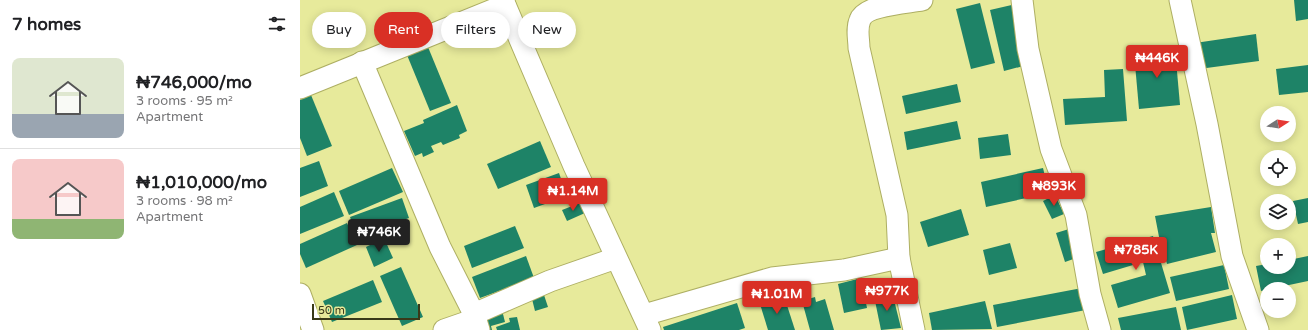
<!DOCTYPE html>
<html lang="en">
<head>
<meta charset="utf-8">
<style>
	:root { --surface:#fff; --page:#f2f2f2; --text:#202124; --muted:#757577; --line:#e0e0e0; --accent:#d93025 }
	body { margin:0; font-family:"Varela Round",sans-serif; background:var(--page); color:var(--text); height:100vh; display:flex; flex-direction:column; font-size:15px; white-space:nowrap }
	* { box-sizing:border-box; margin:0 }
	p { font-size:13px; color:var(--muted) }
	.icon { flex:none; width:22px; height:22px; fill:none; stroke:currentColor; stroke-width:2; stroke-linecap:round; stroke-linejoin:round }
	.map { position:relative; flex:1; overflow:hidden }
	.details { display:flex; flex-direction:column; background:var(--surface); width:300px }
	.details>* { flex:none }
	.banner { position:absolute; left:12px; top:12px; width:380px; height:36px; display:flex; gap:8px }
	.needle { width:26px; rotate:78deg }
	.controls { position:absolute; left:960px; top:106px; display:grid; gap:8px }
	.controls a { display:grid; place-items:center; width:36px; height:36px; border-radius:50%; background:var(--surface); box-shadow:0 2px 10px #0003; font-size:20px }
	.scale { position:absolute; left:12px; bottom:10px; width:108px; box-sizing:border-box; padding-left:4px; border:2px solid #393919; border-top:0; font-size:11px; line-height:14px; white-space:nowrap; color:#393919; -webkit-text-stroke:3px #e7ea9b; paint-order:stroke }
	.price { position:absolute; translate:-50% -34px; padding:0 9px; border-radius:4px; background:var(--accent); color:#fff; font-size:13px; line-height:26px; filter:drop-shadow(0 1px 2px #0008) }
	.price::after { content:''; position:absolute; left:50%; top:24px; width:12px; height:9px; margin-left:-6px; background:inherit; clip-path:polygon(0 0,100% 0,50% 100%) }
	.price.selected { background:#222; color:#fff }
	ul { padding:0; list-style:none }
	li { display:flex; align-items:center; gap:12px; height:100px; padding:0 12px }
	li+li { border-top:1px solid var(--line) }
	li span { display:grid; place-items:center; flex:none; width:112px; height:80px; border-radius:8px; color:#555 }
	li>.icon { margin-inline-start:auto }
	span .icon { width:48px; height:48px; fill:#fffc; stroke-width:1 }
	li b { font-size:17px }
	h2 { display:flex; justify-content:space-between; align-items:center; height:48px; padding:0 12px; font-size:17px }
	.tag { padding:0 14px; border-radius:18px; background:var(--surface); box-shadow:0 2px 10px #0003; font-size:14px; line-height:36px }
	.tag.selected { background:var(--accent); color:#fff }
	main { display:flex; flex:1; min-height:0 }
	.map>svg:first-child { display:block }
	.building { fill:#1e8367 }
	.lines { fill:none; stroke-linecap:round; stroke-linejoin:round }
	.minor-casing { stroke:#aeaf63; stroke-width:23 }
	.minor { stroke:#fff; stroke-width:21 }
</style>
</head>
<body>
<main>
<section class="details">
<h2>7 homes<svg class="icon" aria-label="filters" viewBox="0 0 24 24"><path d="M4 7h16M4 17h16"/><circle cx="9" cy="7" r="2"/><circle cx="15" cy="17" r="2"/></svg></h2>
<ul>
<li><span style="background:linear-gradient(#dfe7d0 70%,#9aa5b1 0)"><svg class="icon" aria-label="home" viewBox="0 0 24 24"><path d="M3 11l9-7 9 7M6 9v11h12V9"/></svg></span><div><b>₦746,000/mo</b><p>3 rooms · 95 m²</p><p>Apartment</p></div></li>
<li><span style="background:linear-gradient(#f6c9c9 75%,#8fb573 0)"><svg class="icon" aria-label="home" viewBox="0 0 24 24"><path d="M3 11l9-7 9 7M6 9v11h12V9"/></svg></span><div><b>₦1,010,000/mo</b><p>3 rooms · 98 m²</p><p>Apartment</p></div></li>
</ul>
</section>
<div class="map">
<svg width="1008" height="330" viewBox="0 0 1008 330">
	<rect width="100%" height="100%" fill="#e7ea9b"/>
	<g class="building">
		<polygon points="994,0 1008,0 1008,19 996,21"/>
		<polygon points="680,3 695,63 671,69 656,9"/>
		<polygon points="716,4 731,64 704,71 690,10"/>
		<polygon points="956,34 959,61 899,69 895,43"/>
		<polygon points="128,47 151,103 130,111 107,55"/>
		<polygon points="875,49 880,105 839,109 834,53"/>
		<polygon points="1008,65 1008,92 979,95 976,69"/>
		<polygon points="823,69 827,121 765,125 763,99 805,97 804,70"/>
		<polygon points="657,84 661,102 606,114 602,96"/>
		<polygon points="11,95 32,146 7,156 0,138 0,100"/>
		<polygon points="157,105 167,131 159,135 160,138 143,145 141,142 131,146 134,152 123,157 122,153 115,156 104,131 124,123 123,120"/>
		<polygon points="657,121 661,139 607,150 604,132"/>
		<polygon points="708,134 711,155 680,159 678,138"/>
		<polygon points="240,141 251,167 198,189 187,164"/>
		<polygon points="19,161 28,186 0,197 0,168"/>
		<polygon points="92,168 103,192 49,215 39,191"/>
		<polygon points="743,168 749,193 686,207 681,182"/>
		<polygon points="259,173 267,196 234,208 226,185"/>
		<polygon points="34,192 44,216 0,234 0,207"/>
		<polygon points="755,195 764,214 752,219 743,201"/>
		<polygon points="102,198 109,218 57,237 50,217"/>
		<polygon points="1008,198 1008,222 998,224 993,201"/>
		<polygon points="280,203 285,213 267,221 262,210"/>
		<polygon points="911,207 915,233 911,233 916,252 867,264 861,241 860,242 855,216"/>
		<polygon points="661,209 669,235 628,247 620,222"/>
		<polygon points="47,223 57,245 6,268 0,254 0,244"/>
		<polygon points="215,226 224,248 172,268 164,246"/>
		<polygon points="769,229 779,257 765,262 756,233"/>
		<polygon points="853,236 870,293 818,308 811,285 846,275 843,262 803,274 796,252"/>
		<polygon points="84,238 93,258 74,267 66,247"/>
		<polygon points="710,243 717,268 689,275 683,250"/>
		<polygon points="226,256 234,278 180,298 172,277"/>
		<polygon points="1008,256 1008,281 961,291 956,266 967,264 967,267 989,267 989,260"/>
		<polygon points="924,265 929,289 876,301 870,277"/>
		<polygon points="101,267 123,317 102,326 80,276"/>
		<polygon points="561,278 567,308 544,313 538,284"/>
		<polygon points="73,280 82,302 32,322 23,301"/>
		<polygon points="782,288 786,310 697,327 693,305"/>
		<polygon points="592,292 601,328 581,330 574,296"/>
		<polygon points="244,295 248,307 235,311 232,299"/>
		<polygon points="932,295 937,319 887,330 882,307"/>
		<polygon points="484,296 495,330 468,330 460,304"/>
		<polygon points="515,297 516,302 525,299 534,330 510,330 502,301"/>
		<polygon points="685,301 692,329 632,330 629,313"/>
		<polygon points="437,303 445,328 439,330 364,330 363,327"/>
		<polygon points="876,307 881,330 821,330 818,318"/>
		<polygon points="202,310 205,322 191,326 192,330 185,330 181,316"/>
		<polygon points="217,317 220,330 197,330 196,327 210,322 209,318"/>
	</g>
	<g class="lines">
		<g class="minor-casing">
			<g id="minor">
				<polyline points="203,0 274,166 350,330"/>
				<polyline points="722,0 728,49 751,149 776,215 790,294 800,330"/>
				<polyline points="880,0 907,124 932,256 958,330"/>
				<polyline points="62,62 140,247 174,314 179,330"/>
				<polyline points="0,88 205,5"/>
				<polyline points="0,294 13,330"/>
				<polyline points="344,315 472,278 544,270 599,258"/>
				<polyline points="144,330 170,321 174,314 250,281 316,258"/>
				<path d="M614,330L599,258L597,215L559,48C559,39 556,29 560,20C565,5 607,3 622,0"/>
			</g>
		</g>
		<use href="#minor" class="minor"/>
	</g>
</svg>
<div class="controls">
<a><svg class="needle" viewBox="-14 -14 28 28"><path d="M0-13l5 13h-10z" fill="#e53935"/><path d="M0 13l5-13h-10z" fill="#757577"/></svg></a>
<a><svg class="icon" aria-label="locate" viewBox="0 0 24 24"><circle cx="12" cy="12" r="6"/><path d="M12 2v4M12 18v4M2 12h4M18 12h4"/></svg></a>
<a><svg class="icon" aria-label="layers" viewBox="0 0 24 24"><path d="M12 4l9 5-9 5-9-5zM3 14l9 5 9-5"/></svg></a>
<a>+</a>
<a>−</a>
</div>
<div class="scale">50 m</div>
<b class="price" style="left:857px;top:79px">₦446K</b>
<b class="price" style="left:754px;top:207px">₦893K</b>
<b class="price" style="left:273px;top:212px">₦1.14M</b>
<b class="price selected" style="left:79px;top:253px">₦746K</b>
<b class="price" style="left:836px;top:271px">₦785K</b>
<b class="price" style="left:587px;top:312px">₦977K</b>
<b class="price" style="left:477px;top:315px">₦1.01M</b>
<div class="banner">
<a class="tag">Buy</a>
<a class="tag selected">Rent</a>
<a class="tag">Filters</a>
<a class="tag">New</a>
</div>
</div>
</main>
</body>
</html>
